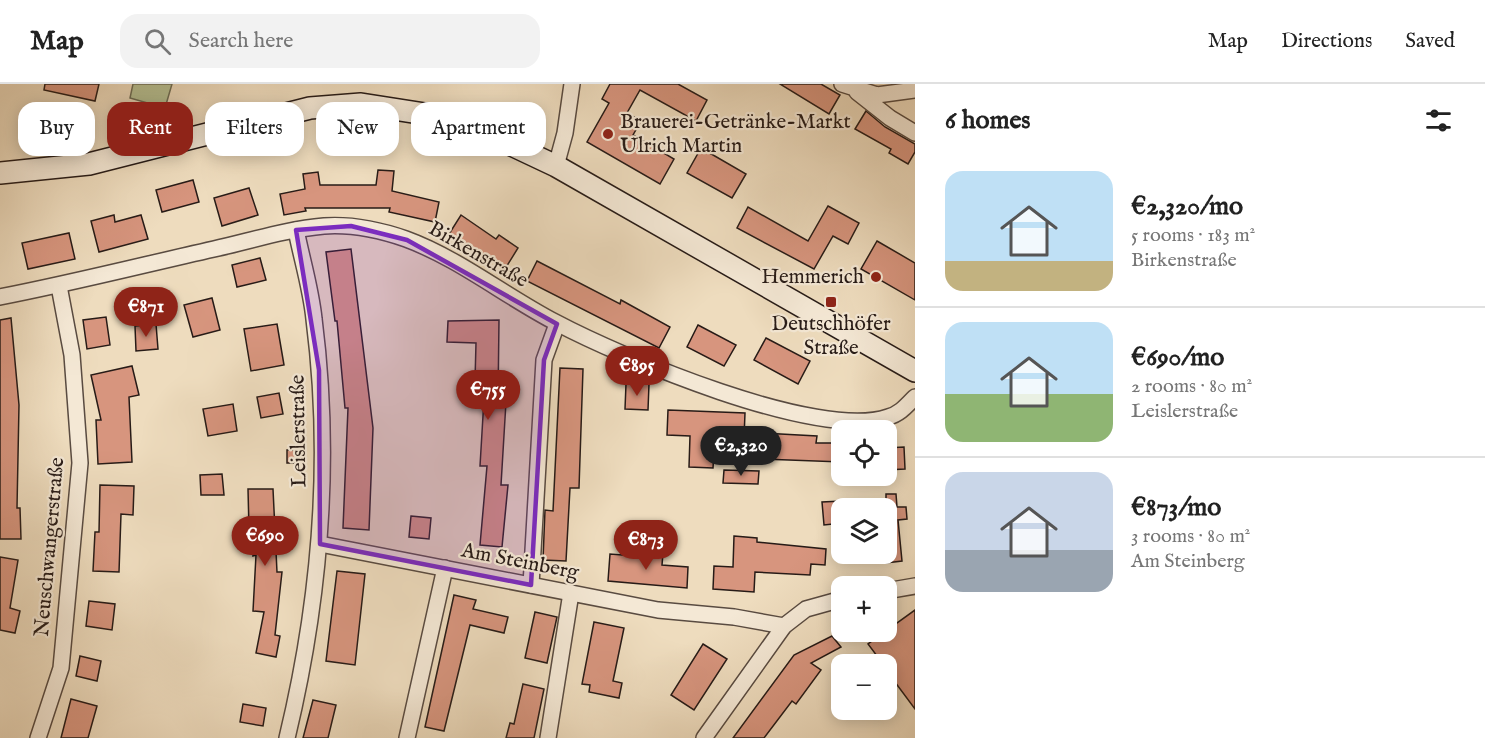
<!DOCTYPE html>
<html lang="en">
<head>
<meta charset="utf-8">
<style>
	:root { --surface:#fff; --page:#f2f2f2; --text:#222; --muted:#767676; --line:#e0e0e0; --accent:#8f2418 }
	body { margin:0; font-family:"IM FELL English",serif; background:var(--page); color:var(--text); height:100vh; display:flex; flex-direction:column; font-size:22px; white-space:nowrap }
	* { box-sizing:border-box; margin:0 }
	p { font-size:20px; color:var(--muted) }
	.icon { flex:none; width:33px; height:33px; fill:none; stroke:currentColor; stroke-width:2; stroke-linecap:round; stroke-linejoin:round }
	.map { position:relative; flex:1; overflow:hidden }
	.panel { display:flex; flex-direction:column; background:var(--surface); width:570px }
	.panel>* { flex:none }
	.banner { position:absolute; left:18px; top:18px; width:570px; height:54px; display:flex; gap:12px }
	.tools { position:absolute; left:831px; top:336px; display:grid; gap:12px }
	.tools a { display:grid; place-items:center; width:66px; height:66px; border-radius:12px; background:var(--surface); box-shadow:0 3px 15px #0003; font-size:30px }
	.price { position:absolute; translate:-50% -51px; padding:0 14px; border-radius:21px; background:var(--accent); color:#fff; font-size:20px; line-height:39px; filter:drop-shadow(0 2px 3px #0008) }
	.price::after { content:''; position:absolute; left:50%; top:36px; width:18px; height:14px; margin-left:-9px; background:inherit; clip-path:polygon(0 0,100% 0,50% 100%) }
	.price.active { background:#222; color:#fff }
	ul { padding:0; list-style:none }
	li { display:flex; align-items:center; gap:18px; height:150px; padding:0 30px }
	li+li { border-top:2px solid var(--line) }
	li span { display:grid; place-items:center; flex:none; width:168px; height:120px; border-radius:18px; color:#555 }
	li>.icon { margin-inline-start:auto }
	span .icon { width:72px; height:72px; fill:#fffc; stroke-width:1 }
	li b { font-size:26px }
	h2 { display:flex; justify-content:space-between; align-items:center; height:72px; padding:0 30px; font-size:26px }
	.tag { padding:0 21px; border-radius:18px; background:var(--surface); box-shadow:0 3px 15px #0003; font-size:21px; line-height:54px }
	.tag.active { background:var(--accent); color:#fff }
	header { display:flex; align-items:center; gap:36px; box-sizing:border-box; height:84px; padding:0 30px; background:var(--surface); border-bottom:2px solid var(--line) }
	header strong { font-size:28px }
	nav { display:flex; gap:33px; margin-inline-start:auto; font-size:21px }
	.search { width:420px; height:54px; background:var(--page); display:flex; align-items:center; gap:15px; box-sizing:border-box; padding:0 21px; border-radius:18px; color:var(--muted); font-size:22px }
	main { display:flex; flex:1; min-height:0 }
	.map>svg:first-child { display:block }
	.green { fill:#b6c194; stroke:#6e6e56; stroke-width:1.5 }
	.building { fill:#d7957e; stroke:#271b17; stroke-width:1.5 }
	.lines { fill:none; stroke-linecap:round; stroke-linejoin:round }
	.street-casing { stroke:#594b41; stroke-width:18 }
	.secondary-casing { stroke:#271b17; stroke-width:24 }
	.street { stroke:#f4e8d5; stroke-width:15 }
	.secondary { stroke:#f4e8d5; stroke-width:21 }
	.marked { fill:#7b2cbf; fill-opacity:0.2; stroke:#7b2cbf; stroke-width:4.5; stroke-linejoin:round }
	.poi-dot { fill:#8f2418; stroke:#f4e8d5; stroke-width:2 }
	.labels { text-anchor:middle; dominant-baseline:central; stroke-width:4.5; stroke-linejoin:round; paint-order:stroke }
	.poi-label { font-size:21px; fill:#271b17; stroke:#f4e8d5; text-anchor:start }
	.street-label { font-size:21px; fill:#271b17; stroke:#f4e8d5 }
</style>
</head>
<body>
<header>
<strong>Map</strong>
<div class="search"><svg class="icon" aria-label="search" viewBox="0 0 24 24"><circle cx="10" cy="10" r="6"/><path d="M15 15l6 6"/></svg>Search here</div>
<nav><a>Map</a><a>Directions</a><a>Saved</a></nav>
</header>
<main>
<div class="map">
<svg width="915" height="654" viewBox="0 0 915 654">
	<rect width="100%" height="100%" fill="#eedcbe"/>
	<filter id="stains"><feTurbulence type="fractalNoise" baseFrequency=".00333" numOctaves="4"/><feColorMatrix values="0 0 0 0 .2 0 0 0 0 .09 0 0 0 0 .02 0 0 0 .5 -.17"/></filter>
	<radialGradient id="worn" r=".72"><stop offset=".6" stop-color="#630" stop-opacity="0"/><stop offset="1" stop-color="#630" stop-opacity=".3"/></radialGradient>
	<polygon class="green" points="133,0 172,0 165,24 130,14"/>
	<g class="building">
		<polygon points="45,0 99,0 95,17 44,6"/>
		<polygon points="610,0 678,0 707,16 696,37 640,6 627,29 641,37 633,51 674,75 660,100 587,58 609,19 602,15"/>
		<polygon points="780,0 821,0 840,11 829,30"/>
		<polygon points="866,27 885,43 915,60 915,68 908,80 889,69 891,65 855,45"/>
		<polygon points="701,64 746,90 732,114 687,89"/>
		<polygon points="378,86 394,87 392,107 439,118 435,138 389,128 390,124 305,124 306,127 284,131 280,110 305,105 303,90 318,88 320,101 376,101"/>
		<polygon points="193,96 199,118 162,128 156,106"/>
		<polygon points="249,104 258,131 222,142 214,114"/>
		<polygon points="828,122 859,139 848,160 833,152 814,185 737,144 748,123 808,157"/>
		<polygon points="114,131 115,138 141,131 148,155 99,168 91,137"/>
		<polygon points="461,131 496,155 499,151 518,164 505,185 449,150"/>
		<polygon points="69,149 75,175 28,185 22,159"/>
		<polygon points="877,157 915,179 915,216 861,185"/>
		<polygon points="351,165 373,344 369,446 343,444 348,324 345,324 337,237 335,237 326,168"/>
		<polygon points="260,174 266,196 237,203 232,181"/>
		<polygon points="537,177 620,220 621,216 670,243 659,264 527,197"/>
		<polygon points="212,214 220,246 193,253 184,221"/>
		<polygon points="106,233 110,261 87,265 83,236"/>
		<polygon points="11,234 19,321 17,424 20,424 21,455 0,455 0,236"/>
		<polygon points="499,236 498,317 506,318 501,401 508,401 502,463 480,461 487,382 480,382 485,298 475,297 476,259 447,258 448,237"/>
		<polygon points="156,240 158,265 136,267 135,242"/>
		<polygon points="277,240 284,281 251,287 244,245"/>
		<polygon points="698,241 736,261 724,282 687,263"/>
		<polygon points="766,254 810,277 798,300 754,276"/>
		<polygon points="132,282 139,311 129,313 132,378 98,380 96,336 101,336 91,291"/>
		<polygon points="560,284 583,285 579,404 570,404 566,477 543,476 545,426 553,427"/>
		<polygon points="626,300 649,300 648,326 625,325"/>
		<polygon points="279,309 283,330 261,334 257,313"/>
		<polygon points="233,320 237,347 208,352 203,325"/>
		<polygon points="668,326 745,329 744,354 715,352 713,384 689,383 690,352 667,351"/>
		<polygon points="762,349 817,352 816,359 842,359 842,378 761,375"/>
		<polygon points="904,363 905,385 886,386 886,364"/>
		<rect x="287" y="366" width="14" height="13"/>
		<polygon points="724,386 759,387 758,400 723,399"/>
		<polygon points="222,390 224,411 201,411 200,391"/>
		<polygon points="100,401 134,402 133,431 121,430 119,488 93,487 95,448 99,448"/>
		<polygon points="248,405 273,405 277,488 282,488 275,551 280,552 276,573 256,569 264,528 253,527 256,471 253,472 252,445 249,445"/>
		<polygon points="886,410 896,410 897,423 906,423 907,435 898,436 902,477 886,479"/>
		<polygon points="842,417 842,439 824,441 822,418"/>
		<polygon points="411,432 431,434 429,455 409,453"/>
		<polygon points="734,452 757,454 757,458 826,465 825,481 811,480 810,491 755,488 754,508 713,505 714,482 733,483"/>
		<polygon points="648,468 663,469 662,481 688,483 687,504 608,497 610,470 648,473"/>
		<polygon points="0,473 18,476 10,524 20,527 15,549 0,546"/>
		<polygon points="337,487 365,490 355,581 326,577"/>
		<polygon points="454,511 476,516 473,525 508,533 504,549 470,541 444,647 425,643"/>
		<polygon points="89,517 115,520 112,546 86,542"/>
		<polygon points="915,526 915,625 886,586 886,580 883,580 868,560"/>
		<polygon points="535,528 557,533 547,579 525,574"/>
		<polygon points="594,538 624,544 613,597 622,599 619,614 589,608 590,601 582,600"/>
		<polygon points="832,552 841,563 811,579 821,586 796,620 792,617 764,654 733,654 794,571"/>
		<polygon points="703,560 727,575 694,626 671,611"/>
		<polygon points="80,572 101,577 97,597 76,592"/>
		<polygon points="523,600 544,605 534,654 506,654 510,639 514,640"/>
		<polygon points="71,615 97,622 88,654 61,654"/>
		<polygon points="313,616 336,621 328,654 303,654"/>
		<polygon points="243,620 266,624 263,642 240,638"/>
	</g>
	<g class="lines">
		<g class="street-casing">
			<g id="street">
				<polyline points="842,0 877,11 915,6"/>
				<polyline points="857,8 890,34 915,49"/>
				<polyline points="556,82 565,49 572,0"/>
				<path d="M0,213C72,199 143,181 214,165C250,157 287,145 324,142C352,140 380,146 406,155C458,174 505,212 555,238C621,273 818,357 888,333C900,330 907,321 915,313"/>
				<polyline points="320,460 658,526 734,533 784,542"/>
				<polyline points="531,501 544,276 557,240"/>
				<polyline points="886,507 915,502"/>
				<polyline points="38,654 61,584 80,379 72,271 59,202"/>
				<path d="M287,654C320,517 332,376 314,235C311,205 302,176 296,146"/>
				<polyline points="407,654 445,484"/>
				<polyline points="548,654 571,509"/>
				<polyline points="704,654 784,542 806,525 842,515"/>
			</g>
		</g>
		<g class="secondary-casing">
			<polyline id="secondary" points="0,89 89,80 310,24 361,20 438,32 482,47 556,82 915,287"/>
		</g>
		<use href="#street" class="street"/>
		<use href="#secondary" class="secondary"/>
	</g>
	<path class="marked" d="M351,142L407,156L557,240L544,276L531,501L320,460L319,286L296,146Z"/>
	<g class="poi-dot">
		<circle cx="608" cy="50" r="6"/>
		<circle cx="876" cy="193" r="6"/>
		<rect x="825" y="212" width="12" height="12" rx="3"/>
	</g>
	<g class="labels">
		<g class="poi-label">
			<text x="620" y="38">Brauerei-Getränke-Markt<tspan x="620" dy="24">Ulrich Martin</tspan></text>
			<text x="864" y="193" text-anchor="end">Hemmerich</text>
			<text x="831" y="240" text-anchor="middle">Deutschhöfer<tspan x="831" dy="24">Straße</tspan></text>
		</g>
		<g class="street-label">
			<text transform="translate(478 171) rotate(30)">Birkenstraße</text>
			<text transform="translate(299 347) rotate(-91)">Leislerstraße</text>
			<text transform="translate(50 463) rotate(-85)">Neuschwangerstraße</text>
			<text transform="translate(520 478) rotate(11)">Am Steinberg</text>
		</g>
	</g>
	<rect width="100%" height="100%" filter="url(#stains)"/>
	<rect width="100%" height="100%" fill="url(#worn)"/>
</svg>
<div class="tools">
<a><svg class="icon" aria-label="locate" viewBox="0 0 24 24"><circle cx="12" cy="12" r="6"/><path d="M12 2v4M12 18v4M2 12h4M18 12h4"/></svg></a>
<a><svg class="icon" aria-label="layers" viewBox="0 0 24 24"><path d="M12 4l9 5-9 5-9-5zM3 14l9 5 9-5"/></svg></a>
<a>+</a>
<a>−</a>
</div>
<b class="price" style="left:146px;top:254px">€871</b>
<b class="price" style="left:637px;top:313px">€895</b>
<b class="price" style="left:488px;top:337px">€755</b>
<b class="price active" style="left:741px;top:393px">€2,320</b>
<b class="price" style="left:265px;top:483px">€690</b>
<b class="price" style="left:646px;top:487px">€873</b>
<div class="banner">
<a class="tag">Buy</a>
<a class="tag active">Rent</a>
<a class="tag">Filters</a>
<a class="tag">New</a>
<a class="tag">Apartment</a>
</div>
</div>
<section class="panel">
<h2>6 homes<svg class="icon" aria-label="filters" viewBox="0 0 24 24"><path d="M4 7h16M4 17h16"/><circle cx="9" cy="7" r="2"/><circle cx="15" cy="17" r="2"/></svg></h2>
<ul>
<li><span style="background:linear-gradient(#bfe0f5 75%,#c2b280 0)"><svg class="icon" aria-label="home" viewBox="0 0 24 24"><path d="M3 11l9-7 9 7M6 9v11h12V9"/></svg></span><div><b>€2,320/mo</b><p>5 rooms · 183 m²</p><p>Birkenstraße</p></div></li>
<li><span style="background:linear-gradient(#bfe0f5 60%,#8fb573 0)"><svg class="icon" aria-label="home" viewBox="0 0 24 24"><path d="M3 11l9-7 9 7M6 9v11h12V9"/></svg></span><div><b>€690/mo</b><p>2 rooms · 80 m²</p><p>Leislerstraße</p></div></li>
<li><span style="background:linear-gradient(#c9d6e8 65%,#9aa5b1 0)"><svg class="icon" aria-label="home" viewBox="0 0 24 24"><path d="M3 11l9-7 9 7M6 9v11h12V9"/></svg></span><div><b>€873/mo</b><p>3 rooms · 80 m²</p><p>Am Steinberg</p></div></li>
</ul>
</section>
</main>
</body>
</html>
